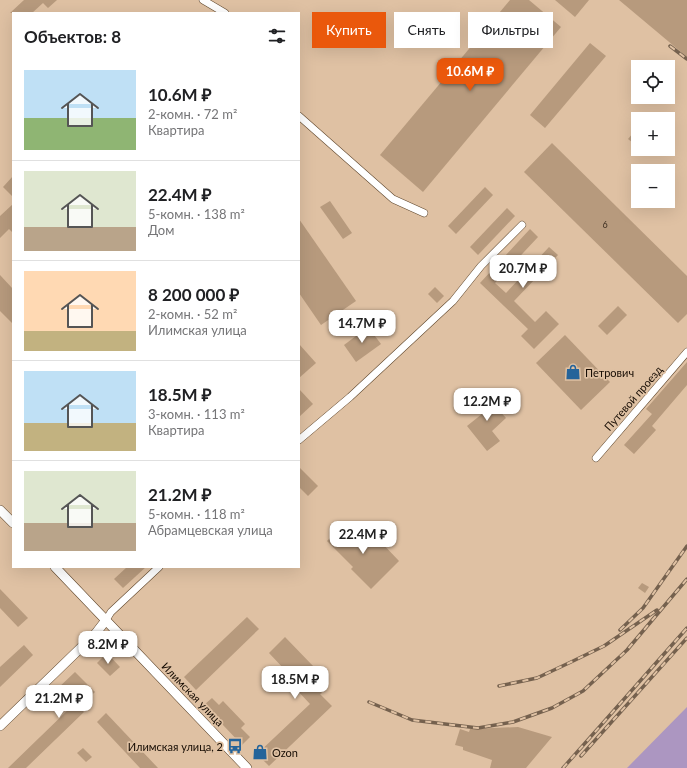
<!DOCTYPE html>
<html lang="ru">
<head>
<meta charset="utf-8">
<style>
	:root { --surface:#fff; --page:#f6f6f6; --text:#202124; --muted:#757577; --line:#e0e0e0; --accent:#ea580c }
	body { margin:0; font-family:Lato,sans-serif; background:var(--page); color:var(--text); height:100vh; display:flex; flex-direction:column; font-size:15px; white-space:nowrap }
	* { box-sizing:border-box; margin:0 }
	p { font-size:13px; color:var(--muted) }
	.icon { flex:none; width:22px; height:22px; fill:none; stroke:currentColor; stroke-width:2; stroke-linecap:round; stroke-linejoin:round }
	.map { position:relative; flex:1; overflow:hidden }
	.side { position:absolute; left:12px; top:12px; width:288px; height:556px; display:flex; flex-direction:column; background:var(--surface); border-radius:0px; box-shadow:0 4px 16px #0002 }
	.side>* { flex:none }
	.top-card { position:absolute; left:312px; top:12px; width:315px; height:36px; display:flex; gap:8px }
	.fabs { position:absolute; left:631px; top:60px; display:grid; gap:8px }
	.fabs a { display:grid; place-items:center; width:44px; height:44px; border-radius:0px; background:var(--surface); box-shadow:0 4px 16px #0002; font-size:20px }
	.price { position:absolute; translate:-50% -34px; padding:0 9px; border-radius:8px; background:#fff; color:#222; font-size:13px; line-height:26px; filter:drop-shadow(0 1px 2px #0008) }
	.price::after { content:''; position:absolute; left:50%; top:24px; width:12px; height:9px; margin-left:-6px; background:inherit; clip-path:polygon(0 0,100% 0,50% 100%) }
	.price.active { background:var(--accent); color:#fff }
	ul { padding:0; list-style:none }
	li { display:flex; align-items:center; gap:12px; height:100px; padding:0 12px }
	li+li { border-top:1px solid var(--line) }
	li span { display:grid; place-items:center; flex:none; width:112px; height:80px; border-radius:0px; color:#555 }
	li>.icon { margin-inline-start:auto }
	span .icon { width:48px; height:48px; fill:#fffc; stroke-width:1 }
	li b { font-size:17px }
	h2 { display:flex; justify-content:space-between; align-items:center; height:48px; padding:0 12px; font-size:17px }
	.pill { padding:0 14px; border-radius:0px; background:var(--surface); box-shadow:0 4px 16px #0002; font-size:14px; line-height:36px }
	.pill.active { background:var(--accent); color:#fff }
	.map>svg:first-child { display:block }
	.green { fill:#ac96c1 }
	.building { fill:#b79a7d }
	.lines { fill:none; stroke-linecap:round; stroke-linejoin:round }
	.street-casing { stroke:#5f462b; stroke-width:8 }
	.secondary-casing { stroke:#5f462b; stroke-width:10 }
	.street { stroke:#fff; stroke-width:7 }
	.secondary { stroke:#fff; stroke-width:9 }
	.rail-casing { stroke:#75614e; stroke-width:3.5 }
	.rail { stroke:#dfc1a3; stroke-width:2; stroke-dasharray:6; stroke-linecap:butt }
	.labels { text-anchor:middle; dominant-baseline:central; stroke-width:3.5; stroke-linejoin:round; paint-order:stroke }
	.number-label { font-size:9px; fill:#3e3022 }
	.poi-label { font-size:11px; fill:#160c03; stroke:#dfc1a3; text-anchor:start }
	.street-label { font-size:11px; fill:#160c03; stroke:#dfc1a3 }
</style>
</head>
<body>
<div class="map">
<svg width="687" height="768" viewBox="0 0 687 768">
	<rect width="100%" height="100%" fill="#dfc1a3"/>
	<polygon class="green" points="687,707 687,768 627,768"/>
	<g class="building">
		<polygon points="24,0 57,0 48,8 43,3 32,13 10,13"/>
		<polygon points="510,0 529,0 561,27 423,192 380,155"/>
		<polygon points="555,0 589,0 575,17"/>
		<polygon points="619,0 687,0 687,57"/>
		<polygon points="590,43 606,56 545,128 530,115"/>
		<polygon points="638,127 638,147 628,139"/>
		<polygon points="552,143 687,276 687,314 678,323 524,172"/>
		<polygon points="13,176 13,197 3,187"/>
		<polygon points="485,187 493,195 456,234 448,226"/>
		<polygon points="330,201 352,233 343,239 320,207"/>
		<polygon points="13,204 13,233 9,229 0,238 0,216"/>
		<polygon points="507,208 515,216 478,255 470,247"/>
		<polygon points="299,219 356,301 321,325 299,293"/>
		<polygon points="530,229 538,237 495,283 506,293 549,247 558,255 514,301 535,322 546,311 559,324 534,349 521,336 528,329 480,283"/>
		<polygon points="0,275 13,289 13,324 0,311"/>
		<polygon points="435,287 444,296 437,303 428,294"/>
		<polygon points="618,306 627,315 607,335 598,326"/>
		<polygon points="368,327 381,344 356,362 344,345"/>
		<polygon points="565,335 610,382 581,410 536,363"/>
		<polygon points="299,344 316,363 299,378"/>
		<polygon points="687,362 687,385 652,426 656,430 634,454 624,445 652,414 646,409"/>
		<polygon points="299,389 313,404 299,417"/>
		<polygon points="480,389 506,418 492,431 500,441 487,451 467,426 487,410 473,395"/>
		<polygon points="299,467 318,486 308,496 299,487"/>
		<polygon points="347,521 373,547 380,541 399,561 371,589 351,569 353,567 327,541"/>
		<polygon points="127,567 146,567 123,588 114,579"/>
		<polygon points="642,583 649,587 645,593 638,588"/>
		<polygon points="0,589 28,618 18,627 0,608"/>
		<polygon points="247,617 259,629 196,690 184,677"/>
		<polygon points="285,637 314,667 307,674 312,679 311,681 322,693 320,694 332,706 269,766 257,754 310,704 283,675 286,671 269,653"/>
		<polygon points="24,645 33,655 0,687 0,667"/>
		<polygon points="107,653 120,667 110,676 97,663"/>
		<polygon points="75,672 95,692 79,707 84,712 26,768 8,768 72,706 56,690"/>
		<polygon points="212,698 219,705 223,701 245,724 241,728 250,737 242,745 204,705"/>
		<polygon points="106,713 158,768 140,768 97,722"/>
		<polygon points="518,727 552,737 526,768 490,768 492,760 463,750 463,747 455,745 460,729 469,732 470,729"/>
		<polygon points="83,748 92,757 86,762 77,753"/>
	</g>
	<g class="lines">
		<g class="street-casing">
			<g id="street">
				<polyline points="203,0 225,13"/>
				<polyline points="299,116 393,199 424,213"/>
				<polyline points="299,440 350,397 453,301 481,266 522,225"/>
				<polyline points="596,458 687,352"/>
				<polyline points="106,620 111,612 159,567"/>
			</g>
		</g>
		<g class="secondary-casing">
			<g id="secondary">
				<polyline points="0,510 13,523"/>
				<polyline points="55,567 247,768"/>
				<polyline points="0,726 96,633 106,620"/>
			</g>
		</g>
		<use href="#street" class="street"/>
		<use href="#secondary" class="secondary"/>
		<g class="rail-casing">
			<g id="rail">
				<polyline points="670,46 687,59"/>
				<polyline points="620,630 643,608 687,546"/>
				<polyline points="499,686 537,678 571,662 604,646 657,610"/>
				<polyline points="369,702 412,720 478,728 513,722 552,708 583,691 627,650 687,579"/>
				<polyline points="581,756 687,638"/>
				<polyline points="563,768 687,628"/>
			</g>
		</g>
		<use href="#rail" class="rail"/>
	</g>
	<defs>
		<g id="shop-bare" transform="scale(1.2)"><path d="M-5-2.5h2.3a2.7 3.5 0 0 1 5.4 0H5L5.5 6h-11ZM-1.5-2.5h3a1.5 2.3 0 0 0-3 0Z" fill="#25649a" stroke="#dfc1a3" stroke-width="2.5" paint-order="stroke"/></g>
		<g id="bus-bare" transform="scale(1.2)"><path d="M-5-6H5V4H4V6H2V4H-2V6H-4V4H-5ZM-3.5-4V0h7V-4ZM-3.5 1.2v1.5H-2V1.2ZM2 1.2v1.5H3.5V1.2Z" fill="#25649a" stroke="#dfc1a3" stroke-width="2.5" paint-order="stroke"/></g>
	</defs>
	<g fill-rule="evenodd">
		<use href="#shop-bare" x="573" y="372"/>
		<use href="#bus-bare" x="235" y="746"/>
		<use href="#shop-bare" x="260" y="752"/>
	</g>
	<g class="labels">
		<g class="number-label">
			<text x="605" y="224">6</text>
		</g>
		<g class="poi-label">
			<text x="585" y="372">Петрович</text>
			<text x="223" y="746" text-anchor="end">Илимская улица, 2</text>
			<text x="272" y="752">Ozon</text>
		</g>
		<g class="street-label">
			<text transform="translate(633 398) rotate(-49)">Путевой проезд</text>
			<text transform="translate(193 694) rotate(46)">Илимская улица</text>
		</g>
	</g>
</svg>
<div class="fabs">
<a><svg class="icon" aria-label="locate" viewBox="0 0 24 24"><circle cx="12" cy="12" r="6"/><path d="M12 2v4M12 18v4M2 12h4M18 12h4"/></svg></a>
<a>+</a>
<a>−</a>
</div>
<b class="price active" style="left:470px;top:92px">10.6M ₽</b>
<b class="price" style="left:523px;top:289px">20.7M ₽</b>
<b class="price" style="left:362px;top:344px">14.7M ₽</b>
<b class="price" style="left:487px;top:422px">12.2M ₽</b>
<b class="price" style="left:363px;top:555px">22.4M ₽</b>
<b class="price" style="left:108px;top:665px">8.2M ₽</b>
<b class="price" style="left:295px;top:700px">18.5M ₽</b>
<b class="price" style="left:59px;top:719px">21.2M ₽</b>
<div class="top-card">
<a class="pill active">Купить</a>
<a class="pill">Снять</a>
<a class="pill">Фильтры</a>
</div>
<section class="side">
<h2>Объектов: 8<svg class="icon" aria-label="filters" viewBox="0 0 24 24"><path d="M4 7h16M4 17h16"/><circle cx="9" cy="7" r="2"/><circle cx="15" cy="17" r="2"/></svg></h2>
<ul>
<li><span style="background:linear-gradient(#bfe0f5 60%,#8fb573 0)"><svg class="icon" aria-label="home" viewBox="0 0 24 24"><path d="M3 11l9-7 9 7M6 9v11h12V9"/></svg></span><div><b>10.6M ₽</b><p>2-комн. · 72 m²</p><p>Квартира</p></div></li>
<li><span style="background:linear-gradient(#dfe7d0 70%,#b9a48a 0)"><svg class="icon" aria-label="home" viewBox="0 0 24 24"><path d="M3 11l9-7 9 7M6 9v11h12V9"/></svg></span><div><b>22.4M ₽</b><p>5-комн. · 138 m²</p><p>Дом</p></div></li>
<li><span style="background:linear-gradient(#ffd9b3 75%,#c2b280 0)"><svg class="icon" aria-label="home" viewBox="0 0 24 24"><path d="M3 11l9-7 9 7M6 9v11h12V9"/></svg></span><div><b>8 200 000 ₽</b><p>2-комн. · 52 m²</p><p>Илимская улица</p></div></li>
<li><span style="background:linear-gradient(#bfe0f5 65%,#c2b280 0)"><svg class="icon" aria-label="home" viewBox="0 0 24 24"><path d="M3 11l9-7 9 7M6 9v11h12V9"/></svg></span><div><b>18.5M ₽</b><p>3-комн. · 113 m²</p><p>Квартира</p></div></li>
<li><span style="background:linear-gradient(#dfe7d0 65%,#b9a48a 0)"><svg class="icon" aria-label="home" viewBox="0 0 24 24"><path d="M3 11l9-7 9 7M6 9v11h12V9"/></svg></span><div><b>21.2M ₽</b><p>5-комн. · 118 m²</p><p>Абрамцевская улица</p></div></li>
</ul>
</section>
</div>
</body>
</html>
